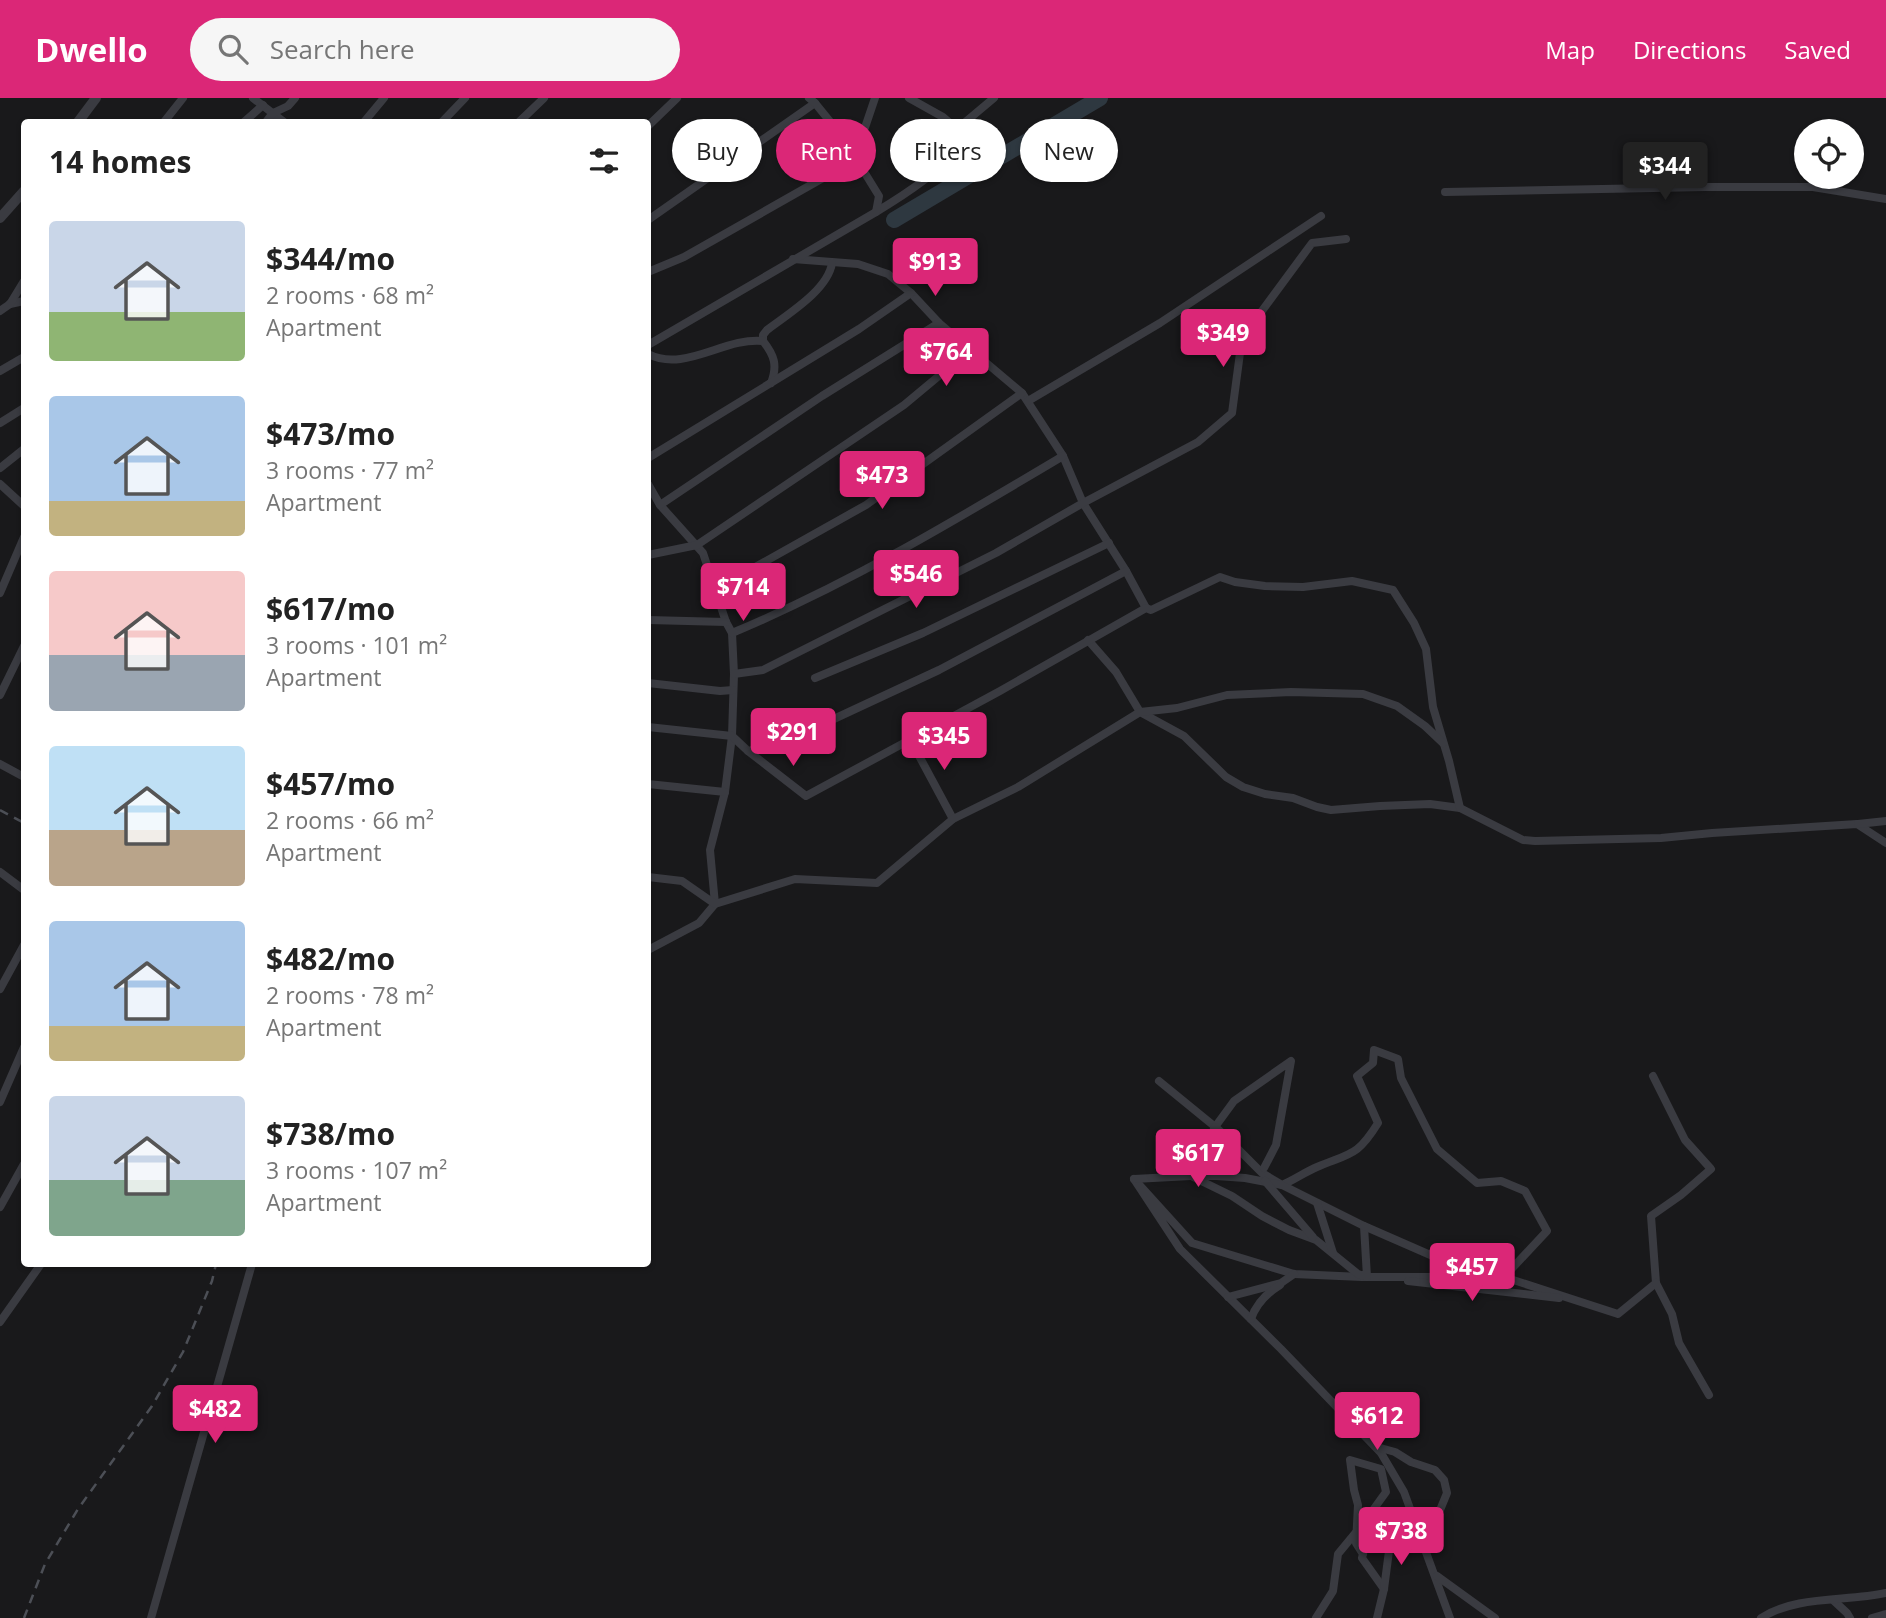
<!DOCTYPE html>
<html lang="en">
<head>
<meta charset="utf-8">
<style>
	:root { --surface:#fff; --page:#f6f6f6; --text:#222; --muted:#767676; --accent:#db2777 }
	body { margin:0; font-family:"Open Sans",sans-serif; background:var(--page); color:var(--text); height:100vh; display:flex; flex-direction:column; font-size:26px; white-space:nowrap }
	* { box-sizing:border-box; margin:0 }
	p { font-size:23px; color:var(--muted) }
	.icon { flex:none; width:38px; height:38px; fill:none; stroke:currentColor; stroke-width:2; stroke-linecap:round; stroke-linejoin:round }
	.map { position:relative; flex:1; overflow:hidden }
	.drawer { position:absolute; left:21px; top:21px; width:630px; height:1148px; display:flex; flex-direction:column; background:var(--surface); border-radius:7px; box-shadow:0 2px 5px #0004 }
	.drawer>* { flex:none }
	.guide { position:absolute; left:672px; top:21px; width:665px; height:63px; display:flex; gap:14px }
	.buttons { position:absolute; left:1794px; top:21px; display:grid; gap:14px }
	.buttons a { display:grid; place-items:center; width:70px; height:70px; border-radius:50%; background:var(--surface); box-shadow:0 2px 5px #0004; font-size:35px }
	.price { position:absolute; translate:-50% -60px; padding:0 16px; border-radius:7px; background:var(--accent); color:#fff; font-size:23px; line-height:46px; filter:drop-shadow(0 2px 4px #0008) }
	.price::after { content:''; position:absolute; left:50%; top:42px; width:21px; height:16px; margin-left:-10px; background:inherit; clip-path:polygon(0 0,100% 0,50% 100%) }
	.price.active { background:#222; color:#fff }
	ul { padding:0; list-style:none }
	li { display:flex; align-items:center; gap:21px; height:175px; padding:0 28px }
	li span { display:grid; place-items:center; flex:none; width:196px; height:140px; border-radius:7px; color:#555 }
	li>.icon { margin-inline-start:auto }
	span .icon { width:84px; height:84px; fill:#fffc; stroke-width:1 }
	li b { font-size:30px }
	h2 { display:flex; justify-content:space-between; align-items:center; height:84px; padding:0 28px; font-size:30px }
	.pill { padding:0 24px; border-radius:32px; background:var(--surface); box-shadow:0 2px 5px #0004; font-size:24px; line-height:63px }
	.pill.active { background:var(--accent); color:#fff }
	header { display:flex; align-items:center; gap:42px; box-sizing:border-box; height:98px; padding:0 35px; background:var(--accent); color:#fff }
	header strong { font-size:33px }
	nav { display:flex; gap:38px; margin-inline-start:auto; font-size:24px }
	.search { width:490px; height:63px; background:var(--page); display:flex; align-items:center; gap:18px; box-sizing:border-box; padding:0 24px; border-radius:38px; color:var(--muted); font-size:26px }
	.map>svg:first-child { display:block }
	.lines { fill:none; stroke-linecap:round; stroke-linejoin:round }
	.river { stroke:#2e3840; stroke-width:16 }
	.minor { stroke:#3a3b41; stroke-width:8 }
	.tertiary { stroke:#3a3b41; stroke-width:10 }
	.rail { stroke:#4c4f56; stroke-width:2.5; stroke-dasharray:9 7; stroke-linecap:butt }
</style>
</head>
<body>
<header>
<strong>Dwello</strong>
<div class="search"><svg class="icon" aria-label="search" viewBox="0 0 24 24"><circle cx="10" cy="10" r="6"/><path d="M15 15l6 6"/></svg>Search here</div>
<nav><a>Map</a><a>Directions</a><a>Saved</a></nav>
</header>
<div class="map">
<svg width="1886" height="1520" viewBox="0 0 1886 1520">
	<rect width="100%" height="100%" fill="#19191b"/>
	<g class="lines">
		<polyline class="river" points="894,122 1100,0"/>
		<g class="minor">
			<polyline points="253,0 284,24"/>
			<polyline points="909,0 943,19 957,31 994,0"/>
			<polyline points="164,24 183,0"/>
			<polyline points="244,24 263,7"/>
			<polyline points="266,24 273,15 288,8 295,0"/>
			<polyline points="364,24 384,0"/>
			<polyline points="442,24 465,0"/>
			<polyline points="519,24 544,0"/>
			<polyline points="648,28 677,0"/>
			<polyline points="1445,94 1706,89 1813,89 1886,101"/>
			<path d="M876,114C906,96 936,76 960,51L957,31"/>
			<polyline points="648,122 815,5"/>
			<polyline points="793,161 858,166 888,176 911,195 939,225 1022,295 1063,358 1083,405 1126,473 1146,510"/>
			<polyline points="648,174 684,159 853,63 855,59 854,53 815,5 809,0"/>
			<polyline points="10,206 24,203"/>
			<polyline points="0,213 10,206 24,183"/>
			<path d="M763,243V237L767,232C788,216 828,192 832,165"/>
			<polyline points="648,247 876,114 879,98 855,59 875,0"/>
			<path d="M648,256C685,275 724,239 763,243C774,257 778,267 771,285"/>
			<polyline points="0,273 24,259"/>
			<polyline points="1028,303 1160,225 1321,118"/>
			<polyline points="0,325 24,310"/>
			<polyline points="648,360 859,231 911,195"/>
			<polyline points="0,370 24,351"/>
			<polyline points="0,386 24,408"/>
			<polyline points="648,386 660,407 703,455 726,524 732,535 734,576 732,638 725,694 710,752 715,806 699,825 648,852"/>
			<polyline points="660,407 822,298 939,225"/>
			<polyline points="648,457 697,447 904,307 970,252"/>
			<polyline points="716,491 866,407 1022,295"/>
			<polyline points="0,495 24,439"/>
			<polyline points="648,522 726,524"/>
			<path d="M732,535C849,486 954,423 1063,358"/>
			<polyline points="1088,542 1116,574 1140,614 1184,638 1226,679 1243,689 1265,696 1293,700 1317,709 1331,712 1380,708 1430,706 1460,710"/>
			<polyline points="734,576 763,572 996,455 1083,405 1198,344 1232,315 1242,240 1312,145 1346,141"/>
			<polyline points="815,580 923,535 1109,445"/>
			<polyline points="648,585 720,593 733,592"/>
			<polyline points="0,597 24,548"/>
			<polyline points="648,629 732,638 748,653 782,644 808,633 939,572 1126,473"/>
			<polyline points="910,641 953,721"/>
			<polyline points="748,653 806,698 1000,593 1146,510 1151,512 1220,479 1235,484 1265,488 1303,489 1352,483 1393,492 1414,525 1426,551 1433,609 1449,663 1460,710 1523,742 1535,743 1661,740 1712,735 1857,726 1886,745"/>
			<polyline points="0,666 24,679"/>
			<polyline points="648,686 725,694"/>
			<polyline points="1858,726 1886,723"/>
			<polyline points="0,774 24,792"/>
			<polyline points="648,779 682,783 715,806 795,781 877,785 953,721 1018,689 1140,614 1177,610 1227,597 1291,594 1363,596 1397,608 1425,628 1443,645"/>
			<polyline points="0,891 24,847"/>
			<path d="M1159,983L1219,1032L1262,1075L1282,1087C1294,1082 1305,1074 1317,1069C1350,1055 1357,1059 1378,1025L1357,978L1373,965L1374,952L1398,961L1401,980L1437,1051L1477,1085L1501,1083L1525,1093L1547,1133L1504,1179H1362L1294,1176L1192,1145L1134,1081L1180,1151L1281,1251L1381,1355L1404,1394L1450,1520"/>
			<polyline points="0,1004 24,949"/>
			<polygon points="1191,1078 1216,1078 1245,1080 1282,1087 1364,1128 1367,1179 1358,1176 1316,1142 1289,1132 1262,1118 1232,1098"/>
			<polyline points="1134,1081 1191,1078 1215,1029 1234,1003 1291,963 1276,1047 1264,1070"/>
			<polyline points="1265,1083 1313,1139"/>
			<polyline points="1317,1105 1333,1155"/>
			<polyline points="0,1109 24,1066"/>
			<polyline points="1364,1128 1476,1177"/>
			<polyline points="1461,1167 1500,1175"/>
			<polyline points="1504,1179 1618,1216 1656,1185 1651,1118 1681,1097 1711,1071 1685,1042 1653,978"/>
			<polyline points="1408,1183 1559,1200"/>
			<polyline points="1656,1185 1672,1216 1679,1245 1709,1297"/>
			<polyline points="1228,1199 1281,1185 1294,1176"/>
			<path d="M1251,1221C1256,1206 1267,1195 1280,1187"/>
			<polyline points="0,1224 41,1166"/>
			<polyline points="1377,1349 1395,1354 1411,1364 1435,1372 1444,1382 1447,1395 1438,1417 1421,1442"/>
			<polyline points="1363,1456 1356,1445 1358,1407 1354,1392 1350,1362 1381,1371 1386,1394 1373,1412 1362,1460 1384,1491"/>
			<polyline points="1437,1478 1495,1520"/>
			<polyline points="1833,1502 1847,1515 1850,1520"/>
			<polyline points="151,1520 252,1166"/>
			<polyline points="1316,1520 1333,1493 1338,1456 1357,1433"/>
			<polyline points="1377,1520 1384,1491 1389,1453 1410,1412"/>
			<path d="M1761,1520C1797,1497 1845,1504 1886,1495"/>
			<polyline points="1872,1520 1886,1516"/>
		</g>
		<g class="tertiary">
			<polyline points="78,24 96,0"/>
			<polyline points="0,120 24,93"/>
		</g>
		<g class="rail">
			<polyline points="0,712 24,725"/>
			<polyline points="24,1520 45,1466 78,1411 152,1308 183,1254 212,1183 216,1166"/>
		</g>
	</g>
</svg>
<div class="buttons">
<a><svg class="icon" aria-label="locate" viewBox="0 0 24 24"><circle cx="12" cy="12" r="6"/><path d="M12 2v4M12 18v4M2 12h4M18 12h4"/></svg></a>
</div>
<b class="price active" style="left:1665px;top:104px">$344</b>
<b class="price" style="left:935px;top:200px">$913</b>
<b class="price" style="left:1223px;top:271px">$349</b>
<b class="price" style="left:946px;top:290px">$764</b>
<b class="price" style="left:882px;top:413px">$473</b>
<b class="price" style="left:916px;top:512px">$546</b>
<b class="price" style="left:743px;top:525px">$714</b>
<b class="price" style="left:793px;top:670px">$291</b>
<b class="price" style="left:944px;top:674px">$345</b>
<b class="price" style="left:1198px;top:1091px">$617</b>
<b class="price" style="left:1472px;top:1205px">$457</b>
<b class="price" style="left:215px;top:1347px">$482</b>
<b class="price" style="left:1377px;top:1354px">$612</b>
<b class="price" style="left:1401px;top:1469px">$738</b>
<div class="guide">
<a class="pill">Buy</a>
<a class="pill active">Rent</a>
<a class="pill">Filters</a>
<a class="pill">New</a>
</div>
<section class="drawer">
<h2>14 homes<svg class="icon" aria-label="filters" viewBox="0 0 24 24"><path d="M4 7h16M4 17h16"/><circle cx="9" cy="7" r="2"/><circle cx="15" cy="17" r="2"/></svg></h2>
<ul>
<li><span style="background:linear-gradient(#c9d6e8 65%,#8fb573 0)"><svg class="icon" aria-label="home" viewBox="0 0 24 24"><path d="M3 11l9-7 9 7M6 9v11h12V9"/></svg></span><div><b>$344/mo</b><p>2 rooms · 68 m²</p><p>Apartment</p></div></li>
<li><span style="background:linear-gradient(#a9c7e8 75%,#c2b280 0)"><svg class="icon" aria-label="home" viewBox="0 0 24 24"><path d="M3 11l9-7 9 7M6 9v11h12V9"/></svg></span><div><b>$473/mo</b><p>3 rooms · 77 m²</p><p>Apartment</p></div></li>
<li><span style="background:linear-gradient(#f6c9c9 60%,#9aa5b1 0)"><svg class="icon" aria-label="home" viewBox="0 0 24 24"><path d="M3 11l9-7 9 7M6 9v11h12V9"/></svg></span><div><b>$617/mo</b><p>3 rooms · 101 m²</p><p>Apartment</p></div></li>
<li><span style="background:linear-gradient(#bfe0f5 60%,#b9a48a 0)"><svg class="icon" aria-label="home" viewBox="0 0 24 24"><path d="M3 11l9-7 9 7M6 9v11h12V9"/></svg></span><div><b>$457/mo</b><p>2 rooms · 66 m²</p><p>Apartment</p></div></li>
<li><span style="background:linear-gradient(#a9c7e8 75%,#c2b280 0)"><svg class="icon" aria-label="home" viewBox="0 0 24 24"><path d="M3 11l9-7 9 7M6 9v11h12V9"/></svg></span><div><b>$482/mo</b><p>2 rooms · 78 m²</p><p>Apartment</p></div></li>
<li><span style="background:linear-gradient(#c9d6e8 60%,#7fa58c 0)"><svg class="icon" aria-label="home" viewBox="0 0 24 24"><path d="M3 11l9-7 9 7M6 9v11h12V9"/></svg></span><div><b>$738/mo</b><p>3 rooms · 107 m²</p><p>Apartment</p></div></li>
</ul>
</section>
</div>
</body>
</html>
